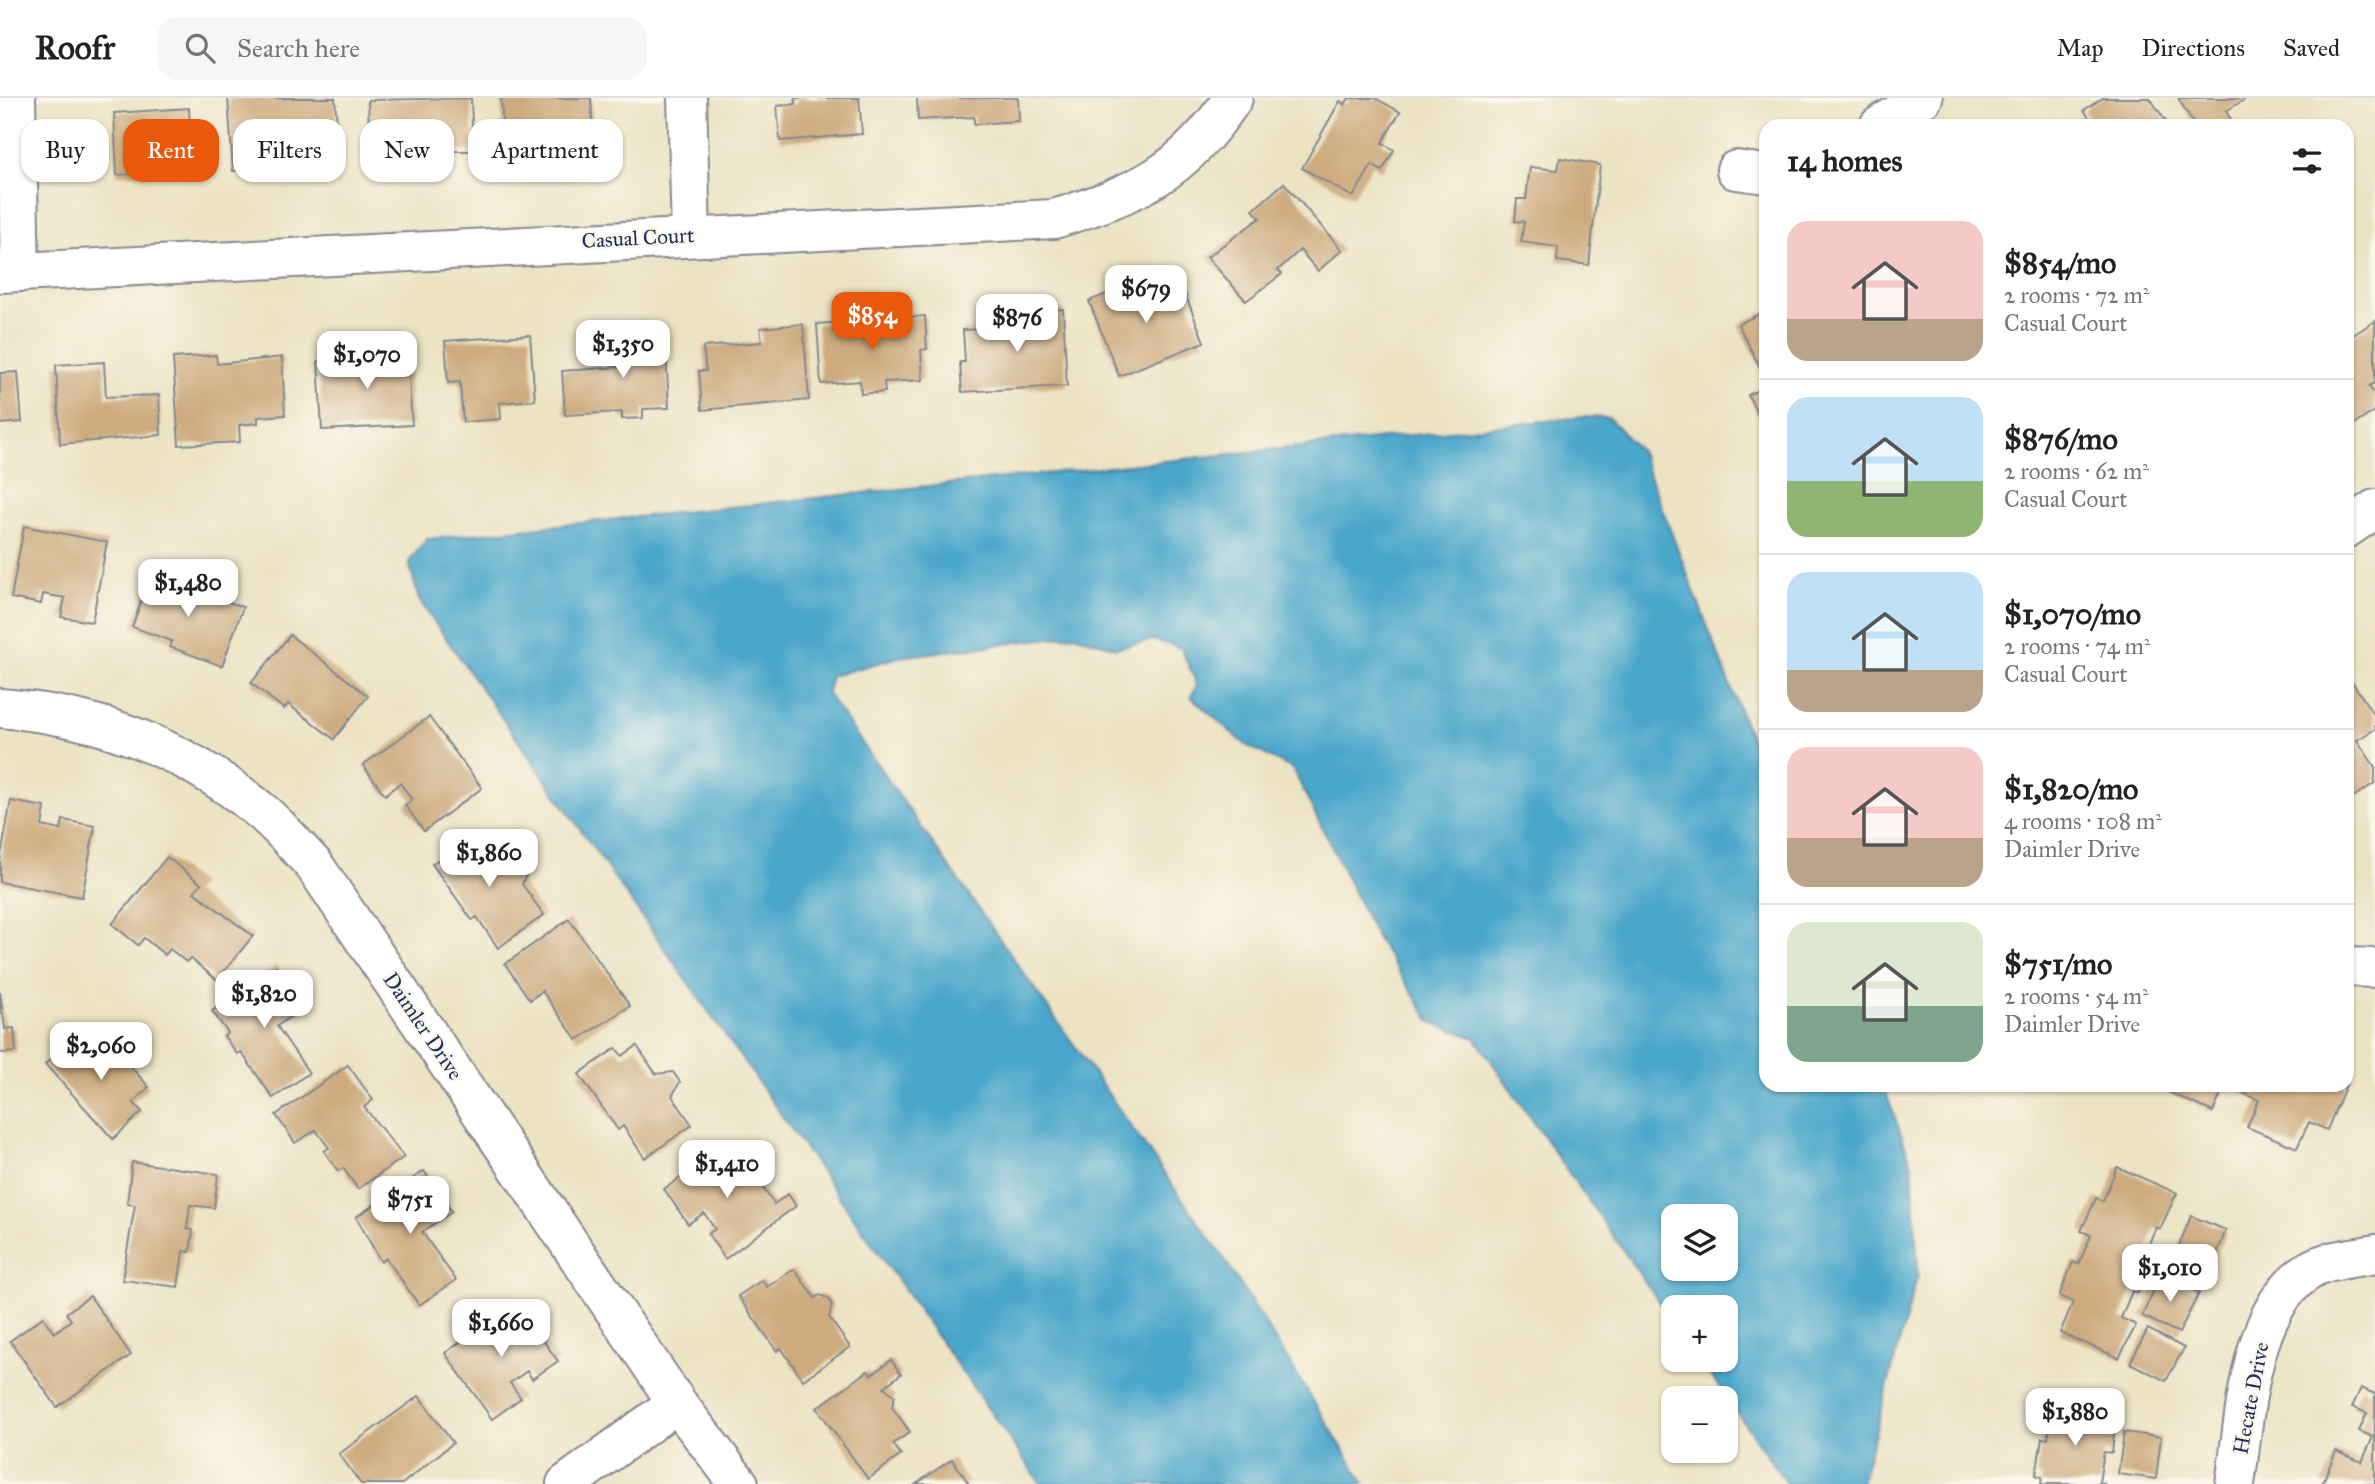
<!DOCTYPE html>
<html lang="en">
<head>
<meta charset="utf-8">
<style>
	:root { --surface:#fff; --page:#f6f6f6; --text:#222; --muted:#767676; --line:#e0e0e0; --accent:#ea580c }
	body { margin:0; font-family:"IM FELL Great Primer",serif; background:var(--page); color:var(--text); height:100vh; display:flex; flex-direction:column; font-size:26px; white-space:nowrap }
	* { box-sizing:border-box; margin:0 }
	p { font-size:23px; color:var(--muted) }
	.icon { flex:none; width:38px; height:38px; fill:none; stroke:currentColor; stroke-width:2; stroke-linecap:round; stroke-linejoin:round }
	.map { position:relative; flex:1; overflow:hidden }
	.details { position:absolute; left:1759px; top:21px; width:595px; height:973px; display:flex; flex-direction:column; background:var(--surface); border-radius:21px; box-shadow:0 2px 5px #0004 }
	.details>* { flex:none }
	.top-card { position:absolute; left:21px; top:21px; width:665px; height:63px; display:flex; gap:14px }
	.tools { position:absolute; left:1661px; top:1106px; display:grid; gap:14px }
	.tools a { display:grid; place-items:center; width:77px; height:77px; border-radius:14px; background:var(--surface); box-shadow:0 2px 5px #0004; font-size:35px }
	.price { position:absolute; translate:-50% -60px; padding:0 16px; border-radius:14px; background:#fff; color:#222; font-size:23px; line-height:46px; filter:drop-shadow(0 2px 4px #0008) }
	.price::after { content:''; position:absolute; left:50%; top:42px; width:21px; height:16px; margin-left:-10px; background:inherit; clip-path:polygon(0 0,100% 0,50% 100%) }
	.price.active { background:var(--accent); color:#fff }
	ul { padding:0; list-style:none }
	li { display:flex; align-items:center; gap:21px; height:175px; padding:0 28px }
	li+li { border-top:2px solid var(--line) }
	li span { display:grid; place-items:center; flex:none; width:196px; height:140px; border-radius:21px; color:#555 }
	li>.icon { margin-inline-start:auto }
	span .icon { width:84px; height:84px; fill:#fffc; stroke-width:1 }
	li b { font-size:30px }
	h2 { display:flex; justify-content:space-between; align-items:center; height:84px; padding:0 28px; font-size:30px }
	.chip { padding:0 24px; border-radius:21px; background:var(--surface); box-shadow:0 2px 5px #0004; font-size:24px; line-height:63px }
	.chip.active { background:var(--accent); color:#fff }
	header { display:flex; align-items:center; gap:42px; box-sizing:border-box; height:98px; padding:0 35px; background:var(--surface); border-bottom:2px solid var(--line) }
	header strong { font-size:33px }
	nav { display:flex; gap:38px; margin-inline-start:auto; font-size:24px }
	.search { width:490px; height:63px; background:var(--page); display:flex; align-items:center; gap:18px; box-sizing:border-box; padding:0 24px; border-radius:21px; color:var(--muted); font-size:26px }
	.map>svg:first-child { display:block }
	.water { fill:#4ca7ca; stroke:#346b94; stroke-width:2; fill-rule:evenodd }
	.building { fill:#cdab7f }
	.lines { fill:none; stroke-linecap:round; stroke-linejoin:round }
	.minor-casing { stroke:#848990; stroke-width:42 }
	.minor { stroke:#fff; stroke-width:38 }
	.labels { text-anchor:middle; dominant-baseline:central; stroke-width:5; stroke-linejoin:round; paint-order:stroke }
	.street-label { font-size:21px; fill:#1b2f5e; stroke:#fbf7ec }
</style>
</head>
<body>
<header>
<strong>Roofr</strong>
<div class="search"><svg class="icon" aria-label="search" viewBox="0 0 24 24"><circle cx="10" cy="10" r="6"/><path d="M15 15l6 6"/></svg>Search here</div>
<nav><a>Map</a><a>Directions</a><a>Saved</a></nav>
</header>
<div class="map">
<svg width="2375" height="1386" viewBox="0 0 2375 1386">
	<rect width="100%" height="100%" fill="#fbf7ec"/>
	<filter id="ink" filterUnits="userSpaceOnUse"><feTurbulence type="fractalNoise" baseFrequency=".0143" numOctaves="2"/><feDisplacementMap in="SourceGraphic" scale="14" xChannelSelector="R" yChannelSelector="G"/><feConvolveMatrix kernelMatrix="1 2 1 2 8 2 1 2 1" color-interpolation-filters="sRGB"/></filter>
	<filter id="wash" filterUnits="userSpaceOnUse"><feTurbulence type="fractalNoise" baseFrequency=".00686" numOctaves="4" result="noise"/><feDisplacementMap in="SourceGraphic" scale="28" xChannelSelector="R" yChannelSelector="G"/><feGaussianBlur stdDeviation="1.57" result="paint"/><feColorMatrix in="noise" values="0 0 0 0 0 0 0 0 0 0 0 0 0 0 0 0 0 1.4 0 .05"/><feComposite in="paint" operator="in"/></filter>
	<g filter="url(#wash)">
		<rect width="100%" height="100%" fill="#ece3c3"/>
		<path class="water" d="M1582,319L1609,320L1640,353L1766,681V987H1883L1912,1067L1918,1176L1861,1386H1787L1700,1262H1726V1209H1673V1224L1475,940L1431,924L1376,839L1293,671L1246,647L1191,599L1197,587L1181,550L1153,542L1116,550L1074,537L899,559L831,578L827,595L1227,1165L1365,1386H1041L419,502L409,464L427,441ZM1673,1118H1726V1171H1673Z"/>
		<g id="blocks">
			<g class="building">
				<polygon points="228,0 335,0 337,27 279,32 282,70 233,73"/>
				<polygon points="471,0 473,53 436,53 436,63 370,65 368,2"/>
				<polygon points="501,0 591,0 593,39 563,41 563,33 542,35 543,52 504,55"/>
				<polygon points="795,0 859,0 862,36 780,43 777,8 796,6"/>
				<polygon points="917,0 1018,0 1019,23 974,26 974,19 918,22"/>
				<polygon points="1349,0 1375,0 1400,14 1382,45 1394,52 1382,73 1372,67 1353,99 1302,70 1340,3 1345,7"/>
				<polygon points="2103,0 2150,0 2169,28 2094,28 2084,12"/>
				<polygon points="2178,0 2247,0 2226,13 2235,28 2195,28"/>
				<polygon points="189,10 190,31 203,30 205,72 117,77 114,15"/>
				<polygon points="1560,60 1600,67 1589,167 1557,163 1558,149 1521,144 1524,124 1515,123 1517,101 1526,101 1530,69 1558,72"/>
				<polygon points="1284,85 1342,152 1318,173 1300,152 1278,172 1282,176 1246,203 1207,159 1260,120 1253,112"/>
				<polygon points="1178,178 1204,244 1119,278 1089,203 1126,188 1133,206 1153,198 1149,190"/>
				<polygon points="1063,211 1067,288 962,294 960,264 965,264 963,232 1020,229 1019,213"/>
				<polygon points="1766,213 1766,281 1738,226"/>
				<polygon points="925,218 927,251 921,252 923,282 884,284 885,294 861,296 860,283 821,286 817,226"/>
				<polygon points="2375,223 2375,285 2369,288 2375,297 2375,313 2347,331 2347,241"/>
				<polygon points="803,226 809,302 702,312 699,273 706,273 703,249 762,244 760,230"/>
				<polygon points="665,233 669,310 643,311 643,320 622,321 622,314 565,317 562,273 619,269 617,236"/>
				<polygon points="530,237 535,302 500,305 501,321 463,324 460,284 448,285 445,243"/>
				<polygon points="407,247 412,327 322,332 318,263 345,261 345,270 366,269 365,249"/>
				<polygon points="216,257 217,266 282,259 285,317 258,319 258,325 239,327 240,344 179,347 173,260"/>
				<polygon points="104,264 106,299 159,297 161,337 60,346 56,267"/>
				<polygon points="18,274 22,324 0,326 0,275"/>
				<polygon points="1766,288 1766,333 1748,297"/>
				<polygon points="24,428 107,444 92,524 61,519 65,500 43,496 41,506 11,500"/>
				<polygon points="151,476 243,509 222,568 170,549 172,543 132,529"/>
				<polygon points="290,537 368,598 334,641 288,606 284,611 251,585"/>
				<polygon points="2353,585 2375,619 2375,631 2357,642 2375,669 2375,685 2347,703 2347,589"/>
				<polygon points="429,619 482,690 424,733 405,707 412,702 400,685 385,697 363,667"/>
				<polygon points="11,703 45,709 42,728 61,732 63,722 95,728 82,799 0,784 0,763"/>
				<polygon points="488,736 510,768 519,767 526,777 522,786 544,817 498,850 477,819 472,822 432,766 462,745 467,751"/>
				<polygon points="167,759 201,786 194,794 253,838 217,882 190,860 186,864 170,851 165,857 144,840 138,847 112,826"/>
				<polygon points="569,821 630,908 577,942 542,893 530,902 505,866"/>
				<polygon points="276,868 305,909 277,928 309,975 273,1000 241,954 237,956 224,938 228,935 212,913"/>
				<polygon points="0,894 5,931 14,930 16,954 0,955"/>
				<polygon points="99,933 149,989 133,1004 142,1014 113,1041 45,966 67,946 75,954"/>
				<polygon points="637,948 656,976 673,974 680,984 672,998 692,1027 645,1060 623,1028 618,1032 579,976 616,950 622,958"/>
				<polygon points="348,967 373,1002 364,1009 404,1059 358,1091 343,1070 338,1073 324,1053 329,1050 316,1032 295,1045 276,1017"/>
				<polygon points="2165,987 2225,987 2213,1014 2163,992"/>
				<polygon points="2225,987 2346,987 2327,1032 2309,1024 2297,1050 2247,1029 2259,1002"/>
				<polygon points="732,1044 774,1106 788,1096 796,1108 725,1161 708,1136 715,1131 704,1115 688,1126 664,1091"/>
				<polygon points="132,1064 218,1076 214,1110 190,1107 187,1131 193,1132 190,1154 183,1153 178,1189 122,1182 135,1107 127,1106"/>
				<polygon points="2117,1069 2177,1095 2160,1131 2156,1129 2144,1157 2152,1160 2138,1195 2132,1193 2121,1220 2136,1227 2119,1260 2060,1235 2073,1204 2059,1198 2073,1164 2079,1166 2091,1137 2081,1133 2096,1100 2103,1103"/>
				<polygon points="424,1073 452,1114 422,1134 456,1182 419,1207 386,1160 381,1164 356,1119"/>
				<polygon points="2191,1118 2226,1132 2209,1176 2173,1162"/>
				<polygon points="794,1171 815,1200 820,1197 828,1200 832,1207 829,1219 850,1249 803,1282 781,1250 777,1253 738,1198 762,1182 767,1189"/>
				<polygon points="2161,1177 2199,1195 2179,1235 2142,1218"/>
				<polygon points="90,1198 131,1257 57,1309 10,1243 43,1219 54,1235 71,1222 66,1215"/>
				<polygon points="516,1205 558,1263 532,1281 527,1273 510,1285 521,1300 492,1321 445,1255"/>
				<polygon points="2148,1231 2184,1250 2166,1283 2130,1265"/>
				<polygon points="891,1262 901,1276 884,1289 895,1298 892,1309 910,1334 893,1346 901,1357 868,1381 817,1310 868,1273 871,1277"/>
				<polygon points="2361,1290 2375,1296 2375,1386 2322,1386 2336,1353 2362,1364 2373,1339 2359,1333 2367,1315 2352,1309"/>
				<polygon points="419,1298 453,1345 402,1386 361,1386 339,1356"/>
				<polygon points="2053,1309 2116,1319 2112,1355 2104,1354 2099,1384 2105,1386 2041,1386 2042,1379 2036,1377 2042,1340 2048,1341"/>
				<polygon points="2124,1334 2161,1339 2156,1381 2118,1376"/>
				<polygon points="952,1361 969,1386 916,1386"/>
			</g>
		</g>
	</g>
	<g filter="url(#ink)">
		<use href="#blocks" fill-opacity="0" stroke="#848990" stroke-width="2"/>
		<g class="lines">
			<g class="minor-casing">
				<g id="minor">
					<polyline points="16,0 20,174"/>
					<polyline points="687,0 691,137"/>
					<polyline points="1879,28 1923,0"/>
					<polyline points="1736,72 1766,76"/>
					<path d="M0,175L1054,121C1137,95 1183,76 1233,0"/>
					<polyline points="2347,430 2375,411"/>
					<path d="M0,610C97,617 186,651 261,713C280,729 297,749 314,767L677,1305L739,1386"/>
					<polyline points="2347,869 2375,870"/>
					<polyline points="566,1386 677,1305"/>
					<path d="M2235,1386C2245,1322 2248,1206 2312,1171C2330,1161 2356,1160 2375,1156"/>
				</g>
			</g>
			<use href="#minor" class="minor"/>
		</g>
	</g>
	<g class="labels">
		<g class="street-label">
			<text transform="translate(638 140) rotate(-3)">Casual Court</text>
			<text transform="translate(423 928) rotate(56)">Daimler Drive</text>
			<text transform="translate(2251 1300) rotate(-79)">Hecate Drive</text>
		</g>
	</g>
</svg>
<div class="tools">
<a><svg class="icon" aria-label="layers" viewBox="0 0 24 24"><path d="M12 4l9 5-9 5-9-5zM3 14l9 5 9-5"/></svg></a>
<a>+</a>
<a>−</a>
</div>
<b class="price" style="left:1146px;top:227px">$679</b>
<b class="price active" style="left:872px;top:254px">$854</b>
<b class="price" style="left:1017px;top:256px">$876</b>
<b class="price" style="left:623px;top:282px">$1,350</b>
<b class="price" style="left:367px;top:293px">$1,070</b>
<b class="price" style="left:188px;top:521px">$1,480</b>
<b class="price" style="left:489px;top:791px">$1,860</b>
<b class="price" style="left:264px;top:932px">$1,820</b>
<b class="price" style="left:101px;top:984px">$2,060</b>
<b class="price" style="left:727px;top:1102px">$1,410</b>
<b class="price" style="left:410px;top:1138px">$751</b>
<b class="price" style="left:2170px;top:1206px">$1,010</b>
<b class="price" style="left:501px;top:1261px">$1,660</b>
<b class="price" style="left:2075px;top:1350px">$1,880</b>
<div class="top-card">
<a class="chip">Buy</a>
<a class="chip active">Rent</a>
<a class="chip">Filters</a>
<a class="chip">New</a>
<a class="chip">Apartment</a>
</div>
<section class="details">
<h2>14 homes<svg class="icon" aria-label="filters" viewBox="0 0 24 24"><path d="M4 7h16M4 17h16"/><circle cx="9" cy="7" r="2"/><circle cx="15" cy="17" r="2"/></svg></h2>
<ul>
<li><span style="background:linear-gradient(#f6c9c9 70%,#b9a48a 0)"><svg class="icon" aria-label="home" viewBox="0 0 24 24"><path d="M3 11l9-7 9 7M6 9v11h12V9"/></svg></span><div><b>$854/mo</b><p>2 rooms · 72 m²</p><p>Casual Court</p></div></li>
<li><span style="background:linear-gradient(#bfe0f5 60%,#8fb573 0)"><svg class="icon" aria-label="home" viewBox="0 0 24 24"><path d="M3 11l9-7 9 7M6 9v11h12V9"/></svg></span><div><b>$876/mo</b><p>2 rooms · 62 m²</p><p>Casual Court</p></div></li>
<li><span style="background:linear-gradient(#bfe0f5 70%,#b9a48a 0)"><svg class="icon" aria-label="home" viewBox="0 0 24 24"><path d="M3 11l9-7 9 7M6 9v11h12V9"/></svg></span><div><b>$1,070/mo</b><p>2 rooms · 74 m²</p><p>Casual Court</p></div></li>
<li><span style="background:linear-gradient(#f6c9c9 65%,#b9a48a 0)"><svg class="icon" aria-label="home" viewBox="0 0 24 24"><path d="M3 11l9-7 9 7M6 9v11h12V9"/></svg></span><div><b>$1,820/mo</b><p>4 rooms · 108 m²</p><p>Daimler Drive</p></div></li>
<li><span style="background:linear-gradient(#dfe7d0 60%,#7fa58c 0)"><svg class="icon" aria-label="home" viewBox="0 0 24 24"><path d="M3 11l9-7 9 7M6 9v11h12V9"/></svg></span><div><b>$751/mo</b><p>2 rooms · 54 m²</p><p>Daimler Drive</p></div></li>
</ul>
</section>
</div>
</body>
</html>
